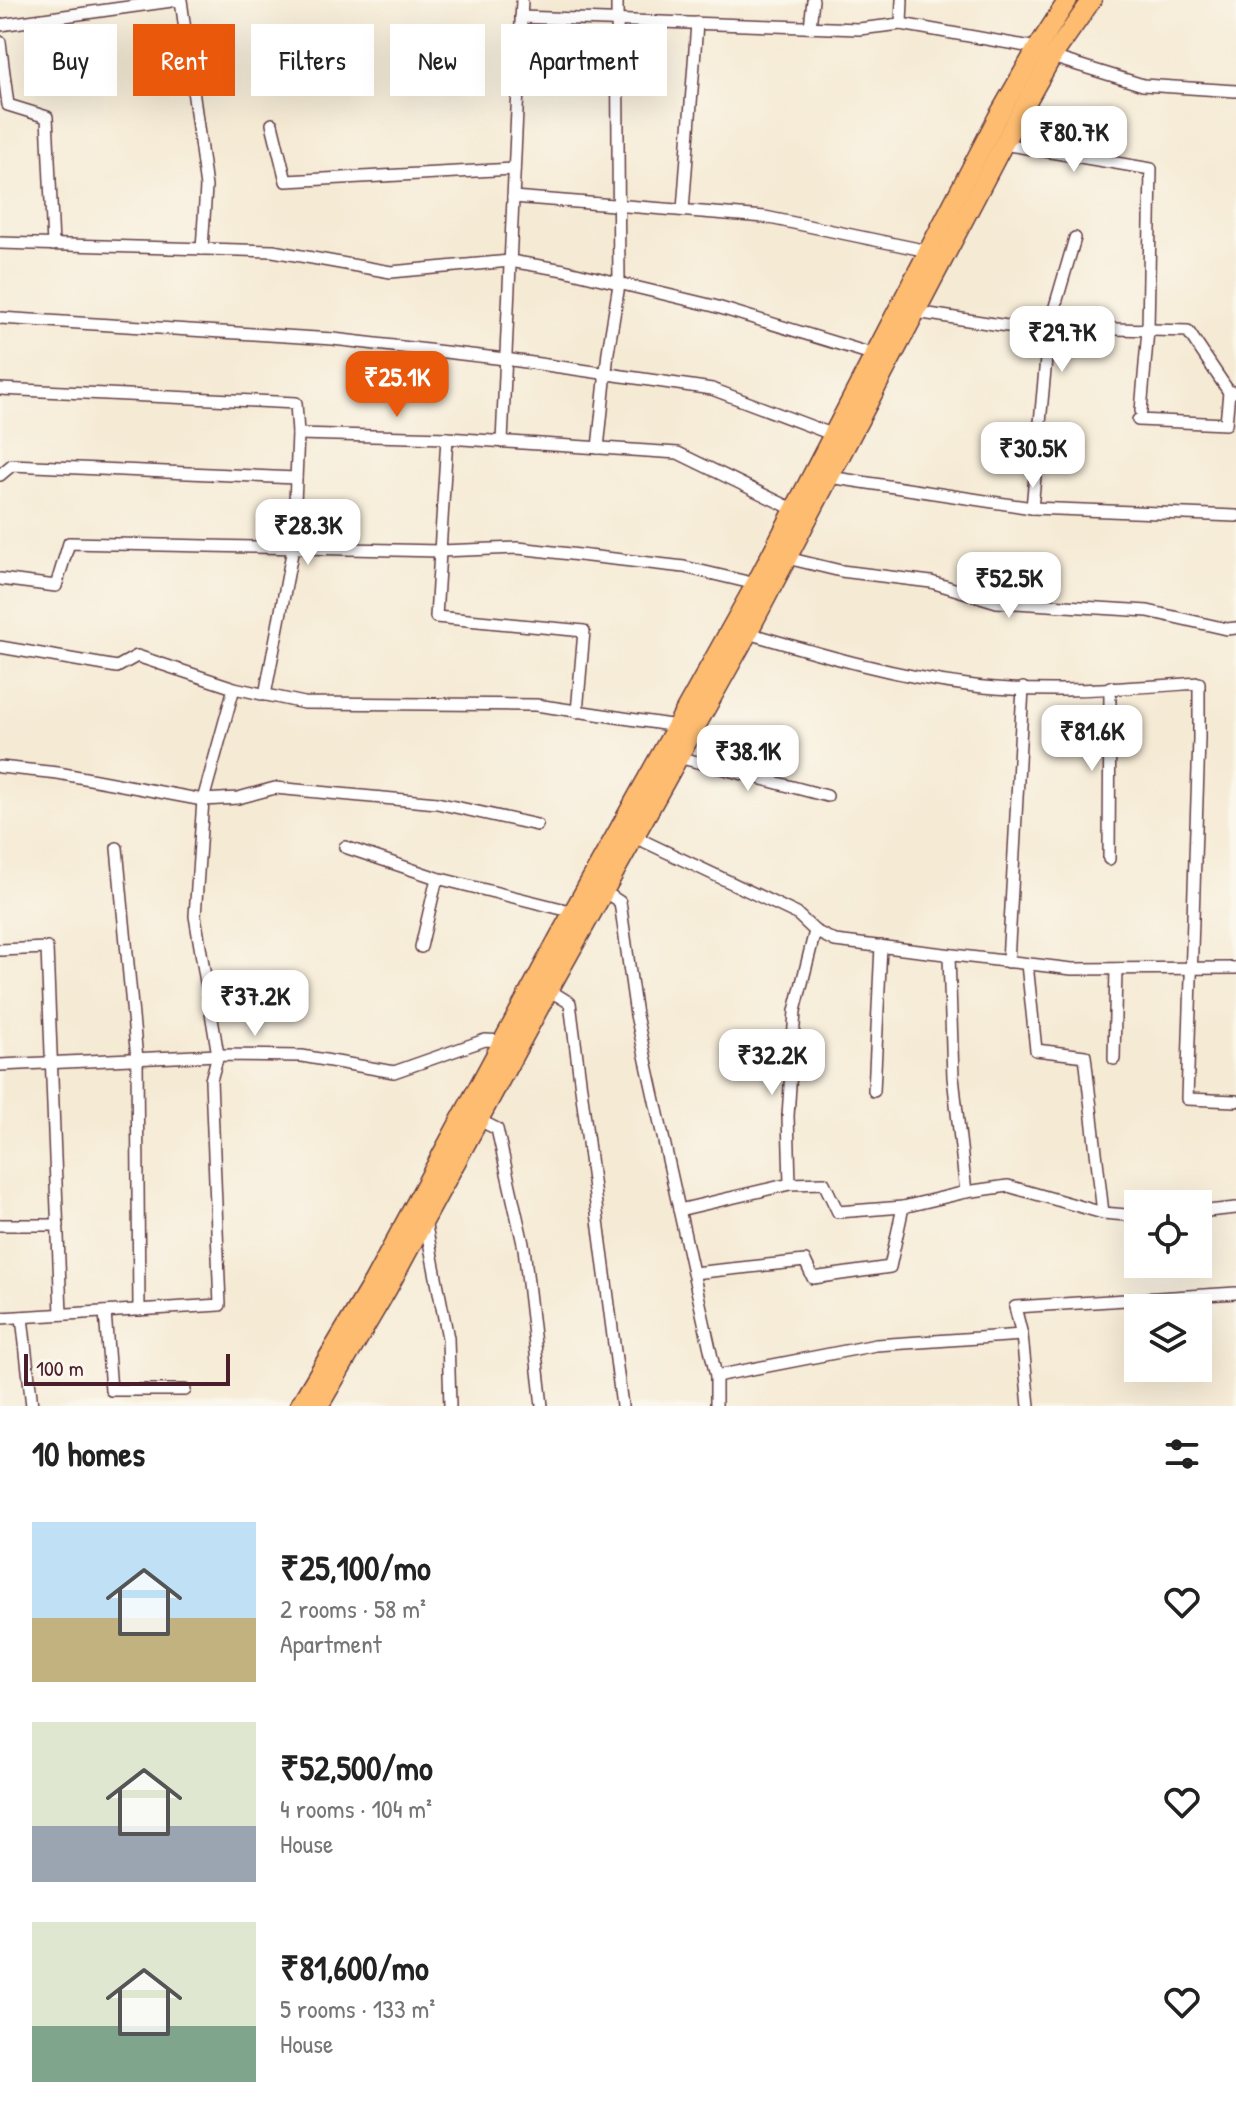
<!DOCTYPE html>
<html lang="en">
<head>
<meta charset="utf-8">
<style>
	:root { --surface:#fff; --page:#f6f6f6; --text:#222; --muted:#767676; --accent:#ea580c }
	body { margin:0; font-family:"Patrick Hand",sans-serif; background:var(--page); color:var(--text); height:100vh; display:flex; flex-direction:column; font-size:30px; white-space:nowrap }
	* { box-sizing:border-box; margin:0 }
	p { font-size:26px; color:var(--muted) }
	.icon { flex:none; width:44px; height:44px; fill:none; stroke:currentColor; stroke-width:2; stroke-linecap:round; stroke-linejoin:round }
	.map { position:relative; height:1406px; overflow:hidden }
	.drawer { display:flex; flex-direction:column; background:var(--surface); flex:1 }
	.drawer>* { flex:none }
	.hud { position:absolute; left:24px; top:24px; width:800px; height:72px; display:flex; gap:16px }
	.tools { position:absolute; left:1124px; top:1190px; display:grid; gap:16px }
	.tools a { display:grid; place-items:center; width:88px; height:88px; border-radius:0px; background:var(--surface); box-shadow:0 8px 32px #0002; font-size:40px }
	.scale { position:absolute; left:24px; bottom:20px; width:206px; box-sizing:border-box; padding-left:8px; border:4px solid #4a1f2b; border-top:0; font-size:22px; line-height:28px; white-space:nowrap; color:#4a1f2b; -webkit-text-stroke:6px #fbf7ec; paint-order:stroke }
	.price { position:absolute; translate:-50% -68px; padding:0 18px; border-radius:16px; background:#fff; color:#222; font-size:26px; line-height:52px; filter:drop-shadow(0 2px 4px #0008) }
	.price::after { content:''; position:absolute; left:50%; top:48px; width:24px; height:18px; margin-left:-12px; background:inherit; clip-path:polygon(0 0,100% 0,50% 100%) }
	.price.selected { background:var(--accent); color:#fff }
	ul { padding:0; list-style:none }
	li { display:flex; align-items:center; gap:24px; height:200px; padding:0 32px }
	li span { display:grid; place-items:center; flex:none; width:224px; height:160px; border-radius:0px; color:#555 }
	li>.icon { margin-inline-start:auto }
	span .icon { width:96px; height:96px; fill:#fffc; stroke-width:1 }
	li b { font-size:34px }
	h2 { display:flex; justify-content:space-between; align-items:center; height:96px; padding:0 32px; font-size:34px }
	.tag { padding:0 28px; border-radius:0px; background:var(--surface); box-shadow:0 8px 32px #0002; font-size:28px; line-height:72px }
	.tag.selected { background:var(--accent); color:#fff }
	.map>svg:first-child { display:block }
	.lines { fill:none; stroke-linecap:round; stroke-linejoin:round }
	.minor-casing { stroke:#643d44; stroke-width:14 }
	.trunk-casing { stroke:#643d44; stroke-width:21 }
	.minor { stroke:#fff; stroke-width:11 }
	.trunk { stroke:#fdbc6f; stroke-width:18 }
</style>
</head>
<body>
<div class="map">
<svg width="1236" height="1406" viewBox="0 0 1236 1406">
	<rect width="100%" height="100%" fill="#fbf7ec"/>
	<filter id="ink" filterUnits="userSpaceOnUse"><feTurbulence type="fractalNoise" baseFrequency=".0125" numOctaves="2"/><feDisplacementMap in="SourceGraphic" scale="16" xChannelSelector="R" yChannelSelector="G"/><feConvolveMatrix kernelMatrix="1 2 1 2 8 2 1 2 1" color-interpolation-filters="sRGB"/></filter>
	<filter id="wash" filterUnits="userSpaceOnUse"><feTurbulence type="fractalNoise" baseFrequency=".006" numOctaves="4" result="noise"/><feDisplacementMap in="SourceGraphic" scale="32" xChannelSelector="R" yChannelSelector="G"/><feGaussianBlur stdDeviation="1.8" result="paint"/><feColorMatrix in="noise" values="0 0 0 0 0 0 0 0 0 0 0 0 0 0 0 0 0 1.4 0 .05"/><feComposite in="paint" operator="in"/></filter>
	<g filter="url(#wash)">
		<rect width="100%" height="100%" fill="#f5ead4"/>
	</g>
	<g filter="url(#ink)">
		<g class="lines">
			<g class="minor-casing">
				<g id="minor">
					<polyline points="181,0 206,187 202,249"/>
					<polyline points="521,17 859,29 901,24 1037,48"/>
					<polyline points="901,24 902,0"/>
					<polyline points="0,25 179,0"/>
					<polyline points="810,27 813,0"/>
					<polyline points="0,42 8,105 47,117 53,245"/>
					<polyline points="1052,57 1143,85 1236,91"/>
					<polyline points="272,124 286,181 514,169"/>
					<polyline points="1003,144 1151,169 1148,330 1141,411"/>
					<polyline points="513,197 765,217 928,251"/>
					<polyline points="683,210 697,23"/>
					<polyline points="0,243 273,251 391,272 510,261 564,270 714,306 875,355"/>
					<polyline points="916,312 1007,326 1188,331 1229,392 1236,392"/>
					<polyline points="0,318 333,339 505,359 712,389 834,435"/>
					<polyline points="0,389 296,403 298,434 447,438 678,453 795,510"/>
					<polyline points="1138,420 1226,424 1229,392"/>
					<polyline points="447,438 436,617 584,631 577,712"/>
					<polyline points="502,442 522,0"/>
					<polyline points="598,448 608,352 619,285 617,0"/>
					<polyline points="0,475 12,465 296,478"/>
					<polyline points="829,477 1032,508 1236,516"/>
					<polyline points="1032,508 1049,327 1075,238"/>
					<polyline points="787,558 841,571 931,582 997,602 1148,611 1227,629 1236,628"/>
					<polyline points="0,579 56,586 69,543 440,551 518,548 684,567 756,584"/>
					<path d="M748,633C820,654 893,676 967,685C1041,695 1125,688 1199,683V739L1187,1099L1236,1101"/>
					<polyline points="0,647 117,667 137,656 234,688 304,703 536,705 677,726"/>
					<polyline points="265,695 293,548 298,434"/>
					<polyline points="678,757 827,796"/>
					<polyline points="0,767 58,773 203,800 238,798 275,788 437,803 537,825"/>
					<polyline points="635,837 797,914 815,931 835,941 1072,969 1236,968"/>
					<polyline points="345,847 437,878 574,912"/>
					<polyline points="117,848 137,1059 139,1310"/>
					<polyline points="1109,859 1110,687"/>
					<polyline points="605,892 620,902 636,1015 716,1376 716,1406"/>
					<polyline points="421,947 437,878"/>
					<polyline points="0,950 47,948 61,1314"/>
					<polyline points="949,956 953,1077 966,1192"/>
					<polyline points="1008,962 1023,688"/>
					<polyline points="1027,964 1036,1050 1085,1056 1103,1213"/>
					<polyline points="549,990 570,1003 622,1406"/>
					<polyline points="1114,1059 1116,969"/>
					<polyline points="0,1065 218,1055 302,1056 394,1072 485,1040 504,1041"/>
					<polyline points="874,1091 881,946"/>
					<polyline points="479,1120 497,1129 524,1248 542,1406"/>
					<polyline points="790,1184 824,1183 838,1212 903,1207 966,1192 1008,1186 1103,1213 1138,1216"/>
					<polyline points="679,1210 790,1184 788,1116 795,1011 815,931"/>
					<polyline points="1198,1212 1236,1208"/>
					<polyline points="425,1221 448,1338 450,1406"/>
					<polyline points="0,1225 58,1225"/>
					<polyline points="693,1273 805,1261 813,1278 890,1267 903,1207"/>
					<polyline points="105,1312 111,1390 185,1390"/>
					<polyline points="22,1317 32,1406"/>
					<polyline points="0,1318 220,1305 211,1080 218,1055 195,916 203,800 234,688"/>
					<polyline points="716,1376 876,1345 1022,1335"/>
					<polyline points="1029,1406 1022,1335 1015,1307 1236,1293"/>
				</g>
			</g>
			<g class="trunk-casing">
				<g id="trunk">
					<polyline points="299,1406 373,1282 561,933 756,583 997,118 1037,48 1068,0"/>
					<polyline points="319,1406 387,1290 549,990 748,633 1013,126 1052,57 1092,0"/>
				</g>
			</g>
			<use href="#minor" class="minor"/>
			<use href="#trunk" class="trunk"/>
		</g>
	</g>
</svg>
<div class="tools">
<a><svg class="icon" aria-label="locate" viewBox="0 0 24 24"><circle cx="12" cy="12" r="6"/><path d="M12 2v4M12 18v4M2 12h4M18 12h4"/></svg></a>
<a><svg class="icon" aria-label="layers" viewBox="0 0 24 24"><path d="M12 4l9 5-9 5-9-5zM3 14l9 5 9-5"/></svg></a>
</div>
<div class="scale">100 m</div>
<b class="price" style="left:1074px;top:174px">₹80.7K</b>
<b class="price" style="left:1062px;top:374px">₹29.7K</b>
<b class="price selected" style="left:397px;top:419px">₹25.1K</b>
<b class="price" style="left:1033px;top:490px">₹30.5K</b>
<b class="price" style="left:308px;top:567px">₹28.3K</b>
<b class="price" style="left:1009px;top:620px">₹52.5K</b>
<b class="price" style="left:1092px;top:773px">₹81.6K</b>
<b class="price" style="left:748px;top:793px">₹38.1K</b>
<b class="price" style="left:255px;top:1038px">₹37.2K</b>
<b class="price" style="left:772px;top:1097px">₹32.2K</b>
<div class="hud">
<a class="tag">Buy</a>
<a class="tag selected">Rent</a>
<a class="tag">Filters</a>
<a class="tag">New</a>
<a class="tag">Apartment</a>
</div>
</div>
<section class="drawer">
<h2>10 homes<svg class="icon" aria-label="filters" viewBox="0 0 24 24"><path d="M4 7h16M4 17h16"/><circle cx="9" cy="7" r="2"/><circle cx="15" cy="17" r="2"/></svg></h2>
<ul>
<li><span style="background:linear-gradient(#bfe0f5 60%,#c2b280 0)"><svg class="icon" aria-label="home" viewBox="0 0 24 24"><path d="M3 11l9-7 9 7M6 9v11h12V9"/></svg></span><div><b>₹25,100/mo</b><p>2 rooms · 58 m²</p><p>Apartment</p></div><svg class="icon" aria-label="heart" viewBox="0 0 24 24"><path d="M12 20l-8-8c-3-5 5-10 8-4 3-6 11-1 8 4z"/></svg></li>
<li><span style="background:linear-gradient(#dfe7d0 65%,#9aa5b1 0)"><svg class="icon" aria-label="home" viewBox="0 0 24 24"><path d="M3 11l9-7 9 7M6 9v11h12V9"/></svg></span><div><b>₹52,500/mo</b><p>4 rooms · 104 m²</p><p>House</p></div><svg class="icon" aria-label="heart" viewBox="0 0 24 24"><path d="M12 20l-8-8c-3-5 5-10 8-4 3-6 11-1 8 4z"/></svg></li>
<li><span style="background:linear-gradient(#dfe7d0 65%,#7fa58c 0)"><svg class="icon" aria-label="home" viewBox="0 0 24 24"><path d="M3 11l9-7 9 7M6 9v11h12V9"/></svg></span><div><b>₹81,600/mo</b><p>5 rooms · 133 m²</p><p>House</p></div><svg class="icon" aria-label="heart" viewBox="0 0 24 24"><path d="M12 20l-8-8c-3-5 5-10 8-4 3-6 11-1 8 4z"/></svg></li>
</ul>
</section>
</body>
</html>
